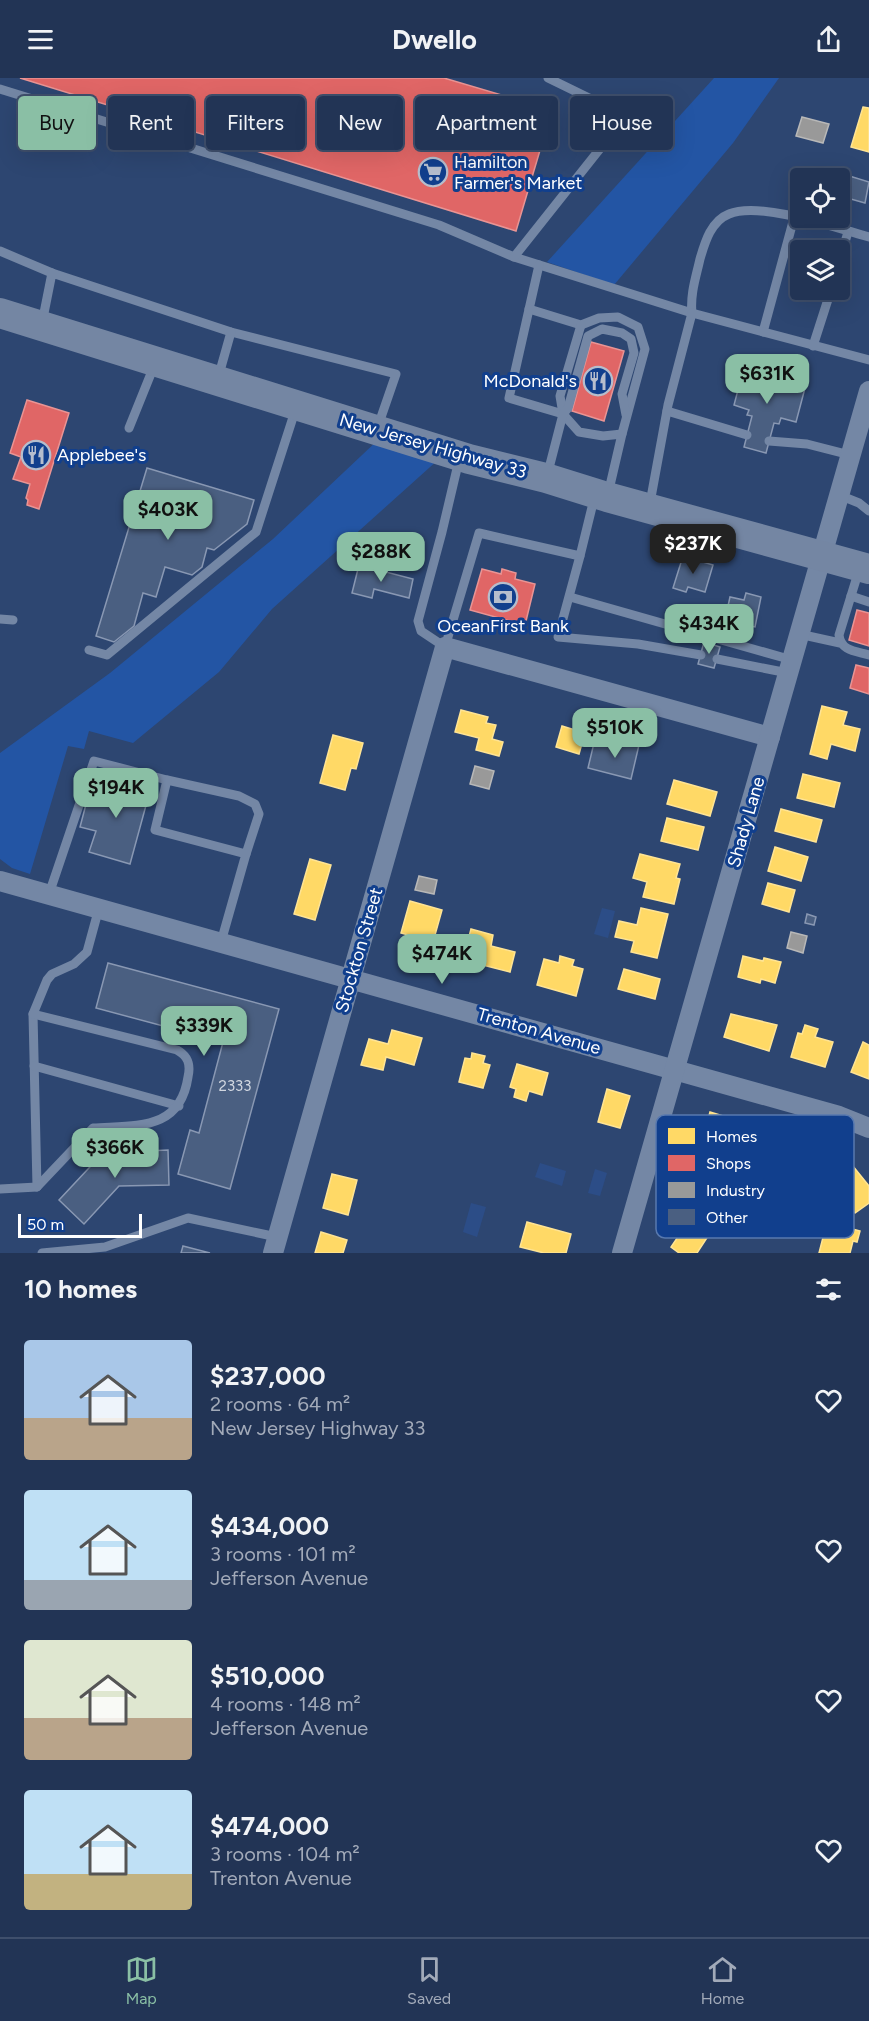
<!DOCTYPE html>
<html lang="en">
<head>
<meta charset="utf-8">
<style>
	:root { --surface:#223455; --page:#2e3f5f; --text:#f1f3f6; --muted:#a2aab9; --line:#3f4f6c; --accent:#8abfa5 }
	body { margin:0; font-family:Figtree,sans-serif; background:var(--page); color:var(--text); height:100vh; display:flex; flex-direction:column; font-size:22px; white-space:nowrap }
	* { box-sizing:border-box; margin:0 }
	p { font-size:20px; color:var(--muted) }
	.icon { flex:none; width:33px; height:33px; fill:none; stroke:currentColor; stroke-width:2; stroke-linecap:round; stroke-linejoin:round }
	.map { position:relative; height:1175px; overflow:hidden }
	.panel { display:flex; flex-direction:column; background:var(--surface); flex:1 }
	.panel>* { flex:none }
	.guide { position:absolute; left:18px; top:18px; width:834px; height:54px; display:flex; gap:12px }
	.tools { position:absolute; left:790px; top:90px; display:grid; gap:12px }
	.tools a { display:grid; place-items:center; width:60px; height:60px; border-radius:6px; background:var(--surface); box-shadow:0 6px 24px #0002,0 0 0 2px var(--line); font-size:30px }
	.scale { position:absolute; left:18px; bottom:15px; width:124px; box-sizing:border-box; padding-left:6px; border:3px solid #fff; border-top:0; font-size:16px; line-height:21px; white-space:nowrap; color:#fff; -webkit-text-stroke:4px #113f8d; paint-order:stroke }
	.price { position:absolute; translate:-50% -51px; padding:0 14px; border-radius:12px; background:var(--accent); color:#111; font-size:20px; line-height:39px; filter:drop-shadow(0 2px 3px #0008) }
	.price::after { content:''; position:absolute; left:50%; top:36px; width:18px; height:14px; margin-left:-9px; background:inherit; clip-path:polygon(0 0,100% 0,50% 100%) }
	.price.active { background:#222; color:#fff }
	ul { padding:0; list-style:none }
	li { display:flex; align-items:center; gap:18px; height:150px; padding:0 24px }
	li span { display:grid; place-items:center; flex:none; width:168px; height:120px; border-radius:6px; color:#555 }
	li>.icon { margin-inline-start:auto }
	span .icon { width:72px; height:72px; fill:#fffc; stroke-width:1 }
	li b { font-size:26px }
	h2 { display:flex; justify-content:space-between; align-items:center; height:72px; padding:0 24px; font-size:26px }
	.tag { padding:0 21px; border-radius:6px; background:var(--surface); box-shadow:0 6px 24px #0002,0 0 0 2px var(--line); font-size:21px; line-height:54px }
	.tag.active { background:var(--accent); color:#111 }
	header { display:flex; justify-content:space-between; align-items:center; height:78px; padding:0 24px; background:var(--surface); font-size:27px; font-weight:700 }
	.dock { display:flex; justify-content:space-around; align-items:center; height:84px; border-top:2px solid var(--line); background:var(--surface); font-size:16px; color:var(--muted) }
	.dock a { display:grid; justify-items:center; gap:3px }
	.dock .active { color:var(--accent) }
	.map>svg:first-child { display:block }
	.green { fill:#2355a4 }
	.water { fill:#2c4d87 }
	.homes { fill:#ffd966; stroke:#ffe494; stroke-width:1.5 }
	.shops { fill:#e06666; stroke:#e99494; stroke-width:1.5 }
	.industry { fill:#999; stroke:#b8b8b8; stroke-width:1.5 }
	.building { fill:#4a5f81; stroke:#8998b3; stroke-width:1.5 }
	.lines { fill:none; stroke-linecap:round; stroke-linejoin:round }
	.lane { stroke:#7487a5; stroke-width:9 }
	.street { stroke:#7487a5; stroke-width:20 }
	.primary { stroke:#7486a3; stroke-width:30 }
	.labels { text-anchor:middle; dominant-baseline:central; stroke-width:6; stroke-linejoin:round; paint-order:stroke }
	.number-label { font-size:15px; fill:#d2d7e0 }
	.poi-label { font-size:18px; fill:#fff; stroke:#113f8d; text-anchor:start }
	.street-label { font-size:18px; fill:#fff; stroke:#113f8d }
	.key { fill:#113f8d; stroke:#5879af; stroke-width:1.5 }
	.key-label { font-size:16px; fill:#fff }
</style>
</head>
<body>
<header><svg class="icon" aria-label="menu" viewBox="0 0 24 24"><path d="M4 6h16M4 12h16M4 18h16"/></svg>Dwello<svg class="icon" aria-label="share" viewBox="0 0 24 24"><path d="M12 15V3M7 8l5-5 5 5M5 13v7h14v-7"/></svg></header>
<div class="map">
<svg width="869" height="1175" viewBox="0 0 869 1175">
	<rect width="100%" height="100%" fill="#2d4671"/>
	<g class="green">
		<polygon points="714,0 779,0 733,65 614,207 547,184"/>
		<polygon points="379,361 439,381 272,531 219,594 133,665 89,653 84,671 68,668 30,796 12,790 0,781 0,675 110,595 273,461"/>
	</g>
	<g class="water">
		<polygon points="602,830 615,833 608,860 594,856"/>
		<polygon points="540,1085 566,1093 562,1108 535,1099"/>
		<polygon points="595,1091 607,1095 600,1118 588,1115"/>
		<polygon points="471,1125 486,1129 477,1159 463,1154"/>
	</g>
	<g class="homes">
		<polygon points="863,29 869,30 869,74 851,69"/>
		<polygon points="822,628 847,634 843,647 860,651 855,673 831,666 827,681 810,676"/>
		<polygon points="461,632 488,639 486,645 496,647 492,661 503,664 499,678 476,672 479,660 455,654"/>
		<polygon points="562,648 585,655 579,676 556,669"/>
		<polygon points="333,657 363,665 356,691 351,690 345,712 320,705"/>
		<polygon points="803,696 840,705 834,729 797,720"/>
		<polygon points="674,702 717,714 710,738 667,726"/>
		<polygon points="781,731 822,742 816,764 775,753"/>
		<polygon points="667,740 704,749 698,772 661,763"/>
		<polygon points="775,769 808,779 801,803 768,793"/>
		<polygon points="640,776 680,786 676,800 680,801 674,826 643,819 647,804 633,800"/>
		<polygon points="310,781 331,787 315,842 294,836"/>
		<polygon points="768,805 795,812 789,834 762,826"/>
		<polygon points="410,823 442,832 433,864 401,855"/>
		<polygon points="641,830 668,836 657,880 631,874 634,863 615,859 619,843 637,847"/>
		<polygon points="471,851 493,857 491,868 515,874 510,894 463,882"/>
		<polygon points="560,878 574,882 572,888 583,891 576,918 537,907 544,881 559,885"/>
		<polygon points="743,878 763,883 764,880 781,884 775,905 761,901 760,905 738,899"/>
		<polygon points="624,891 660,901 655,921 618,911"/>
		<polygon points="731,936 777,947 769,973 724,959"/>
		<polygon points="805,947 818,951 815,959 833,964 825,989 791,979 798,955 802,956"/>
		<polygon points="392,952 422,960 414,987 386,979 383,992 361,987 369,961 388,966"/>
		<polygon points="863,964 869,967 869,1001 851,994"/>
		<polygon points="472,975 485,978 483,985 490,987 483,1010 459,1004 465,980 471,981"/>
		<polygon points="517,986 548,995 542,1017 529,1013 526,1023 514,1019 516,1011 510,1009"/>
		<polygon points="607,1011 630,1018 620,1050 598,1044"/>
		<polygon points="710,1034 730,1040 717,1086 697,1081"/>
		<polygon points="848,1082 869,1108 869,1125 855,1135 827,1099"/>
		<polygon points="332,1096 357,1102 348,1137 323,1130"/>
		<polygon points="710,1122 716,1152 712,1152 697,1175 679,1175 671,1169 686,1147 683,1127"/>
		<polygon points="527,1144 571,1156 566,1175 544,1175 520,1169"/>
		<polygon points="827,1144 860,1153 857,1164 853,1163 850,1175 819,1175"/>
		<polygon points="321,1154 347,1162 343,1175 315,1175"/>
	</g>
	<g class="shops">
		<polygon points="20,0 444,0 552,32 516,153"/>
		<polygon points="591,264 624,273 604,343 572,333"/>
		<polygon points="27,322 69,335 39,431 27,427 28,422 26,420 30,406 13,401 21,379 10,375"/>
		<polygon points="482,491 501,496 502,491 516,495 515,501 535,506 525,547 470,532"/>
		<polygon points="857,532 869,535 869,568 849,562"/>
		<polygon points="856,587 869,590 869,616 850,610"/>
	</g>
	<g class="industry">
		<polygon points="802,39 829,46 823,65 796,58"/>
		<polygon points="475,688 494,693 489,711 470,706"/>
		<polygon points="419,798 437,802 434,816 415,812"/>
		<polygon points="791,854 807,858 803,875 787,870"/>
	</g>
	<g class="building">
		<polygon points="830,92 869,104 865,125 840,118 840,100 827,100"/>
		<polygon points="743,293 758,296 759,293 792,301 790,306 805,310 796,344 781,340 779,346 774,345 766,375 744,369 752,338 747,337 749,332 734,327"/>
		<polygon points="147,390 254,422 247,446 214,472 207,470 202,489 192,497 165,489 156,519 143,515 134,548 114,564 96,558"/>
		<polygon points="683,478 713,487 705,514 688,509 686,514 673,510"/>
		<polygon points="359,487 413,501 409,520 374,511 372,520 352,515"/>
		<polygon points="746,515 761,519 755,549 738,546 741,531 728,528 730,519 744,522"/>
		<polygon points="704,564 720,569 714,590 698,586"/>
		<polygon points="620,663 639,667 631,701 588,690 594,665 618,670"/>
		<polygon points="111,698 151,709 130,786 89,774 96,753 80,749 89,715 105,719"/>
		<polygon points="807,836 816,839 814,847 805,845"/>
		<polygon points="108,885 279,931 230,1111 178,1096 190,1052 199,1055 223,964 96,930"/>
		<polygon points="168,1072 169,1107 119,1108 84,1146 59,1122 103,1075"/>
		<polygon points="183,1168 210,1175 181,1175"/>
	</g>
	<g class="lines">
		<g class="lane">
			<path d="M0,11L439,147L514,179L692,235C690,216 696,199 700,181C705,164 711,143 729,136C760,123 837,150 869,159"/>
			<polyline points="0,173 52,195"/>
			<polyline points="514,179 626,38 548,0"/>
			<polyline points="840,181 848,154"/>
			<polyline points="539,187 509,320 563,336 579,354 603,358 622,356"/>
			<polyline points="529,231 581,247 599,240 618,239 638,249 645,271 622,356 608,416"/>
			<polyline points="42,245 52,195 231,254 396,296 378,348"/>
			<polyline points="763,254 794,140"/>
			<polyline points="813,268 831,212"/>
			<polyline points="218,300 231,254"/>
			<polyline points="667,333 747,357"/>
			<polyline points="563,336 560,318 581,247"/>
			<polyline points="129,350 154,288"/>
			<polyline points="769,363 807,366 850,377"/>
			<polyline points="459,382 442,454 418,543 421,553 445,569 479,455 580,478 594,421"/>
			<polyline points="547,398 563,336 568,330 588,258 602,251 622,255 631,261 634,275 622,316 626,337"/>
			<polyline points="839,417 859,425 869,433"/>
			<polyline points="650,425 668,327 692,235 869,282"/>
			<polyline points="580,478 558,559 638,566 701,577"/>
			<path d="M859,492L839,557C841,573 855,573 869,577"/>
			<polyline points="851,518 869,524"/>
			<polyline points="570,519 792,582"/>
			<polyline points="0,541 13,542"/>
			<polyline points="799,556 840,565"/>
			<polyline points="89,572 107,577 256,454 296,330"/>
			<polyline points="717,581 788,595"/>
			<polyline points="167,702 239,718 255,726 259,736 246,776"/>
			<polyline points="49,816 94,683 167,702 155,752 246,776 221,864"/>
			<polyline points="33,936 37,1109"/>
			<polyline points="34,988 179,1028"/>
			<path d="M0,1111L37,1109L93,1050C137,1047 180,1053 188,999C191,986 188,978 177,972L33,936L47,902L52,896L74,886L87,874L99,830"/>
			<polyline points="42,1175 105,1169 188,1140 277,1159"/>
		</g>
		<g class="street">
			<polyline points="0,803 839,1038 869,1050"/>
			<polyline points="273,1175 445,569 770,659"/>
			<polyline points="622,1175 869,313"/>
		</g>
		<polyline class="primary" points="0,235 469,381 546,400 607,419 869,491"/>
	</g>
	<defs>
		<g id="supermarket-ring" transform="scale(1.5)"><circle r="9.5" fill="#113f8d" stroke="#b6becd" stroke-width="1.5"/><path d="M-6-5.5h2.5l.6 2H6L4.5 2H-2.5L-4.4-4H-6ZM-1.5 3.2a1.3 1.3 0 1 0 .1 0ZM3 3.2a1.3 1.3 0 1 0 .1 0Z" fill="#b6becd"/></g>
		<g id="restaurant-ring" transform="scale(1.5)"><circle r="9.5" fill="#113f8d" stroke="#b6becd" stroke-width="1.5"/><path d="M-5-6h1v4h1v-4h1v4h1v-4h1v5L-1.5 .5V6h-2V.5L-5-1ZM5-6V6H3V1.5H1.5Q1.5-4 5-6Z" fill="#b6becd"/></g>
		<g id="bank-ring" transform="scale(1.5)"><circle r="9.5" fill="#113f8d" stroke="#b6becd" stroke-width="1.5"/><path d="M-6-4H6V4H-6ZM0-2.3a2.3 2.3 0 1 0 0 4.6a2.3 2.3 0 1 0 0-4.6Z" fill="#b6becd"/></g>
	</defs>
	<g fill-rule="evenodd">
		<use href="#supermarket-ring" x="433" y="94"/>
		<use href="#restaurant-ring" x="598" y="303"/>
		<use href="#restaurant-ring" x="36" y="377"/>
		<use href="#bank-ring" x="503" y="519"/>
	</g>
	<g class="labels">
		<g class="number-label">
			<text x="235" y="1008">2333</text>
		</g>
		<g class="poi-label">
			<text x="454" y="84">Hamilton<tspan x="454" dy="21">Farmer's Market</tspan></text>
			<text x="577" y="303" text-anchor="end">McDonald's</text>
			<text x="57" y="377">Applebee's</text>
			<text x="503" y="548" text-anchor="middle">OceanFirst Bank</text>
		</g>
		<g class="street-label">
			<text transform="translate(433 368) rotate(16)">New Jersey Highway 33</text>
			<text transform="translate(746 744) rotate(-74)">Shady Lane</text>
			<text transform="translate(359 872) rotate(-74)">Stockton Street</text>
			<text transform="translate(539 953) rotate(16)">Trenton Avenue</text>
		</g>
	</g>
	<rect x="656" y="1037" width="198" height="123" rx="9" class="key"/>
	<rect x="668" y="1050" width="27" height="16" fill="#ffd966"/>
	<rect x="668" y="1077" width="27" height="16" fill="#e06666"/>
	<rect x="668" y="1104" width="27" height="16" fill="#999"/>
	<rect x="668" y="1131" width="27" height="16" fill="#4a5f81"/>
	<g class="key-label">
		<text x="706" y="1064">Homes</text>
		<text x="706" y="1091">Shops</text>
		<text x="706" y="1118">Industry</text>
		<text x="706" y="1145">Other</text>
	</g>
</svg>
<div class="tools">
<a><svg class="icon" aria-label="locate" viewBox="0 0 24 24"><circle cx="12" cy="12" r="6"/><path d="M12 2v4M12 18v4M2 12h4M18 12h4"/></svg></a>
<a><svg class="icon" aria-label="layers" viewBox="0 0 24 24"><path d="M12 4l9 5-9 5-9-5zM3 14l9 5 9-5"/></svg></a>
</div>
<div class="scale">50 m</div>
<b class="price" style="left:767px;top:327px">$631K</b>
<b class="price" style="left:168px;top:463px">$403K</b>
<b class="price active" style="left:693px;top:497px">$237K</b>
<b class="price" style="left:381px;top:505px">$288K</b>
<b class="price" style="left:709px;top:577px">$434K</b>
<b class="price" style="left:615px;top:681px">$510K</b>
<b class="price" style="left:116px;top:741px">$194K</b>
<b class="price" style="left:442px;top:907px">$474K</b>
<b class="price" style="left:204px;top:979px">$339K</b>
<b class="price" style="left:115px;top:1101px">$366K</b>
<div class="guide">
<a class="tag active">Buy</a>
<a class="tag">Rent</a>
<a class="tag">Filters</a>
<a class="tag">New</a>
<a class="tag">Apartment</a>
<a class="tag">House</a>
</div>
</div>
<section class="panel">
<h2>10 homes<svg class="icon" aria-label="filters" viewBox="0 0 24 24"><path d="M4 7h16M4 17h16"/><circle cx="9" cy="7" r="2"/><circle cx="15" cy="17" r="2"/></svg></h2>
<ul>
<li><span style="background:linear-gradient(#a9c7e8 65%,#b9a48a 0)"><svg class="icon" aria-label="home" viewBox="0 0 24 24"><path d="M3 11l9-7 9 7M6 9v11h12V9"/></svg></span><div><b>$237,000</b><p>2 rooms · 64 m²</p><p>New Jersey Highway 33</p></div><svg class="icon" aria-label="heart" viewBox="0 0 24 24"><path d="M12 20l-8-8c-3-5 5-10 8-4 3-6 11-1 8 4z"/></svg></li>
<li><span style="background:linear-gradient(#bfe0f5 75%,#9aa5b1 0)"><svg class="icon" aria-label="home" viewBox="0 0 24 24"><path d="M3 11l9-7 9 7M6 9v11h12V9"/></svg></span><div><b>$434,000</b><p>3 rooms · 101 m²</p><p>Jefferson Avenue</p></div><svg class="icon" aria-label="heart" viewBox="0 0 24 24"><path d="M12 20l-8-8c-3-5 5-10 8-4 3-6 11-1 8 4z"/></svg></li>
<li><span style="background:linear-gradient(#dfe7d0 65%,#b9a48a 0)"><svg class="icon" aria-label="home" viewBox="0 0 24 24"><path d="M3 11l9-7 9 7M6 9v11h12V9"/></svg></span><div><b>$510,000</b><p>4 rooms · 148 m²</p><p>Jefferson Avenue</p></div><svg class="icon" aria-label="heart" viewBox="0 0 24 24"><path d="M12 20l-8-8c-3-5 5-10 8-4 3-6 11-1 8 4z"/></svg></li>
<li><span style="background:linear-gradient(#bfe0f5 70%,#c2b280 0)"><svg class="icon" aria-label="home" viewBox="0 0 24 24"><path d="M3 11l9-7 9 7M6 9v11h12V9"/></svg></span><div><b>$474,000</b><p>3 rooms · 104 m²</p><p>Trenton Avenue</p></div><svg class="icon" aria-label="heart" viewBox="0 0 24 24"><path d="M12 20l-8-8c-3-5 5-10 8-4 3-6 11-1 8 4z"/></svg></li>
</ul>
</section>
<nav class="dock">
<a class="active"><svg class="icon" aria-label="map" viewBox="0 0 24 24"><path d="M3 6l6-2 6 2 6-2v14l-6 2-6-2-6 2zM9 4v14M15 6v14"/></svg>Map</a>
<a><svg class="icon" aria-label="saved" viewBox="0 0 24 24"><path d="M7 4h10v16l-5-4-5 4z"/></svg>Saved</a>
<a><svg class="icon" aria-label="home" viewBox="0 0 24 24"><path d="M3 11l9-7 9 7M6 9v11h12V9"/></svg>Home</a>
</nav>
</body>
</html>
